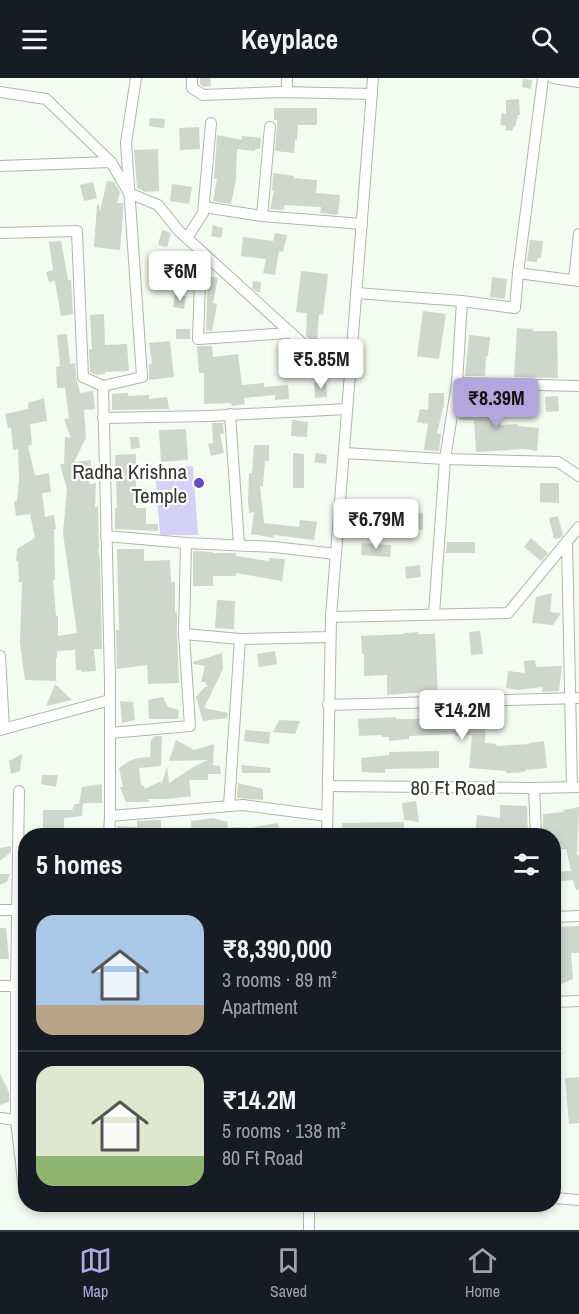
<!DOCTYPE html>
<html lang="en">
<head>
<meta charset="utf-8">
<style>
	:root { --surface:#171b24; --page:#20242c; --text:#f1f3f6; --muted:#9ea1a6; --line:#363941; --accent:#b3a6de }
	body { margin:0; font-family:"Archivo Narrow",sans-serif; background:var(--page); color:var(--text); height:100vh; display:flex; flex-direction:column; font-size:22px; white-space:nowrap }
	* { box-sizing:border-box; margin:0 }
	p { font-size:20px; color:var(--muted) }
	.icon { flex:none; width:33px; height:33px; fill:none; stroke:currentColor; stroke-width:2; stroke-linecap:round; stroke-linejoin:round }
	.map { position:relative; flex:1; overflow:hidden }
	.sheet { position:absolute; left:18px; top:750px; width:543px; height:384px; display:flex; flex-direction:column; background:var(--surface); border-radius:24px; box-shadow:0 3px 9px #0003 }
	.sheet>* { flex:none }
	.price { position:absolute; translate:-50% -51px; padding:0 14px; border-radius:6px; background:#fff; color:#222; font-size:20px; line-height:39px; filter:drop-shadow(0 2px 3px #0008) }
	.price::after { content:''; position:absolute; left:50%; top:36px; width:18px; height:14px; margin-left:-9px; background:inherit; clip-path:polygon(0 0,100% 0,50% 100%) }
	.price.active { background:var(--accent); color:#111 }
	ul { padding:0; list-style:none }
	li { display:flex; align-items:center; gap:18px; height:150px; padding:0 18px }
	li+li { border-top:2px solid var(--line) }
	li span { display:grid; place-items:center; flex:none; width:168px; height:120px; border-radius:18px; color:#555 }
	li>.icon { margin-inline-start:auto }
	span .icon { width:72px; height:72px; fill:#fffc; stroke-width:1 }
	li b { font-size:26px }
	h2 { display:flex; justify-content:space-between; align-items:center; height:72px; padding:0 18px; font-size:26px }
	header { display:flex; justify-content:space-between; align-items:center; height:78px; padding:0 18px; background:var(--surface); font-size:27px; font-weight:700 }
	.dock { display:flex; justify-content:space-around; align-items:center; height:84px; border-top:2px solid var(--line); background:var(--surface); font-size:16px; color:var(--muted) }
	.dock a { display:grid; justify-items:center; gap:3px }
	.dock .active { color:var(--accent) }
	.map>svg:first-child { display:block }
	.green { fill:#d4d0f6 }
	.building { fill:#cfd6ca }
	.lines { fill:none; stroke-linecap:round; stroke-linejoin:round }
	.street-casing { stroke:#b0b6ac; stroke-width:12 }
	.street { stroke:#fff; stroke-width:10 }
	.poi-dot { fill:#6748c1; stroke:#fff; stroke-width:2 }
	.labels { text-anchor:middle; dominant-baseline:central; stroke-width:4.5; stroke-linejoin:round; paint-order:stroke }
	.poi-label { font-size:21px; fill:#363834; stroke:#fff; text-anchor:end }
	.street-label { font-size:21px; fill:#363834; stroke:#fff }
</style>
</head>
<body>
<header><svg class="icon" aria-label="menu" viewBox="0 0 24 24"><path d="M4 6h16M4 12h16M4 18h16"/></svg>Keyplace<svg class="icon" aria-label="search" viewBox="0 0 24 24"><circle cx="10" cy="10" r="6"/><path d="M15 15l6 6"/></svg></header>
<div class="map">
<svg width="579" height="1152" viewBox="0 0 579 1152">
	<rect width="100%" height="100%" fill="#f4fbf0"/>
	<polygon class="green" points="193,388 198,457 160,457 155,391"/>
	<g class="building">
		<polygon points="200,0 210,0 211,8 204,9 200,6"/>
		<polygon points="523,1 532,2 531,11 522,9"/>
		<polygon points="519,21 520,37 518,37 515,49 514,48 512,53 505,52 506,48 500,47 502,35 506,36 506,22"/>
		<polygon points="274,30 317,30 317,47 298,47 297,62 295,62 294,75 275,73 277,50 277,42 274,42"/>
		<polygon points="150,40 165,41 164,50 149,48"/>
		<polygon points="199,49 200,71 180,72 179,50"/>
		<polygon points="217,57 242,62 242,58 261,60 260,71 255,71 255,73 237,71 236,101 231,126 213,123 217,101 214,101"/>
		<polygon points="158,71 159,113 145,114 137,110 134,72"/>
		<polygon points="273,95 294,98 293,100 317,102 316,115 340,117 338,137 320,135 321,129 285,127 283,132 270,131 274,113 272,113"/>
		<polygon points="107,103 114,104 120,114 117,125 123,125 123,137 120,172 94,169 97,127 99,126 100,134"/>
		<polygon points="93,104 97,120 84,123 80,107"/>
		<polygon points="172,106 192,109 189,126 170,123"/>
		<polygon points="213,147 223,150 221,160 211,158"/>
		<polygon points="162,152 171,155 167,169 158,167"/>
		<polygon points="275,155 287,157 283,174 279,173 275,197 263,195 266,181 241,178 243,159 273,163"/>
		<polygon points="530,162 543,163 541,180 538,180 537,184 527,183"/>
		<polygon points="61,163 68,202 71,202 73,236 61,238 55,203 49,204 46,194 53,192 49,164"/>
		<polygon points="174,188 189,188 188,201 174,201"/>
		<polygon points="301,193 328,196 323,237 319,236 317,263 310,262 306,258 307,235 296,234"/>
		<polygon points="208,198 218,200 213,225 217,226 212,253 206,252"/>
		<polygon points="492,199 507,201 505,221 490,219"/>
		<polygon points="253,203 261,204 260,214 257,214 252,210"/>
		<polygon points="175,217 186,218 184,231 173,229"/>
		<polygon points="423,233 446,236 439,281 417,278"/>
		<polygon points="104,236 105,267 127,266 129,293 105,294 105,296 97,297 90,294 89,271 92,271 90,237"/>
		<polygon points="517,250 533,251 533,253 557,253 558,300 514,299"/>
		<rect x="176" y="251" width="14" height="10"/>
		<polygon points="67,256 70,286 75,285 76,299 80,315 93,313 95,331 84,332 86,360 74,384 91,382 89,406 96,405 95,429 98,428 99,472 98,472 100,482 102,571 94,571 96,593 81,594 81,592 76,592 75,572 57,573 57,580 56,580 56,603 25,602 20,565 22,504 19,504 18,483 16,483 17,471 35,460 30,436 16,438 14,424 17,423 19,401 18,371 13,372 11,350 8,350 5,336 28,331 28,325 44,320 47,343 30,346 32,367 28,368 35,398 49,395 51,414 42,415 45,439 54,437 56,451 54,451 55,502 53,502 56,538 58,538 58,558 77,555 63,455 67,411 60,386 64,386 65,359 71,360 64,341 69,340 65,310 57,310 56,289 60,288 57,257"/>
		<polygon points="469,257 490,259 488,278 486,278 485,298 465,298"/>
		<polygon points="170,263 174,299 149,302 149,286 152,286 149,265"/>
		<polygon points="197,268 212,268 213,279 238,276 242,307 264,305 264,309 288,307 289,321 275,322 275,317 244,320 245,326 232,328 231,325 204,326 204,295 199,295"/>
		<polygon points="326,304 327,319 315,320 314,305"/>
		<polygon points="128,315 128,318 149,317 149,321 167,319 169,331 112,332 112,316"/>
		<polygon points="429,315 444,315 444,327 437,355 441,356 439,373 424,372 428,346 417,344 420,331 428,332"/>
		<polygon points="463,315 475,316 474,330 500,331 500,347 517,346 517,348 539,350 537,373 525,371 476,374 474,342 459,342"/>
		<polygon points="558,318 559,333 546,334 545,319"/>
		<polygon points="292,342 308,344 307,359 291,358"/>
		<polygon points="212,345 223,345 224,356 220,356 224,375 211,378 208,366 213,365"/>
		<polygon points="186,351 188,382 161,384 159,352"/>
		<polygon points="130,359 139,359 140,370 131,371"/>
		<polygon points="254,367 269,367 269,383 265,383 263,408 260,408 264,445 299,449 300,442 317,444 314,462 274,457 274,460 251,456 254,434 249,435 248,423 249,395 252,395"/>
		<polygon points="293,375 304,376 304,410 293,410"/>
		<polygon points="316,375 327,377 326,386 314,384"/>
		<polygon points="136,376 136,430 146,430 146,446 158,446 158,453 115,451 115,430 117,430 115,377"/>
		<polygon points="540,405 559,405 559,425 540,424"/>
		<polygon points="412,434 423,435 423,452 411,451"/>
		<polygon points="558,438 563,457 560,460 554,461 549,440"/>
		<polygon points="531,460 548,475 541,483 524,469"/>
		<polygon points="447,464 475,464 475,475 446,475"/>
		<polygon points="362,465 391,467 390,479 361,477"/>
		<polygon points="117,471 144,471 144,483 170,482 171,504 175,504 175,534 177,534 177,556 179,605 148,606 147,587 117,591 116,552 119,552"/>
		<polygon points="193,473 213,474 213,475 236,475 236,478 269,483 269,480 285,481 282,503 236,495 236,498 213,498 213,508 193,508"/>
		<polygon points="420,487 421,499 406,501 405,489"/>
		<polygon points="552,515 550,534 561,535 553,547 532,545 536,519"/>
		<polygon points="217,522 235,523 234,551 215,550"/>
		<polygon points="480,553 483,576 471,577 469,554"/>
		<polygon points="418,554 418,556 435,556 438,616 427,617 426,614 387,617 387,597 364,598 364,576 362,576 361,558 404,556 404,555"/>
		<polygon points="275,573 277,586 259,589 257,576"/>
		<polygon points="222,575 223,591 204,630 228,635 227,640 203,643 196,619 205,609 208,609 205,604 201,604 205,588 193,586 193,584"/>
		<polygon points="535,582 536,589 562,588 559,613 542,614 542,609 518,612 506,610 508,593 525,595 524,583"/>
		<polygon points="55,606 72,622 46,628"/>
		<polygon points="163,619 168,629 179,632 178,641 149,641 148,622"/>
		<polygon points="120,623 133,624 135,642 122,645"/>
		<polygon points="449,634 450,640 473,639 473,638 486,638 485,665 497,666 496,668 529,666 529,665 544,663 547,690 525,692 525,694 506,695 506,693 469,690 472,657 455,658 455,656 409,658 409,661 389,663 389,659 382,659 382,657 359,658 358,641 396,639 396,641 439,641 439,636"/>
		<polygon points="279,642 300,643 295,656 273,654"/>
		<polygon points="245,652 270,654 269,666 244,663"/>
		<polygon points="156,658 162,658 161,688 139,690 141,708 144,708 145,711 161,703 161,707 167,689 169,705 195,688 208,682 169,683 176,662 194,672 214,666 213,687 220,688 221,696 208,696 208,702 189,702 191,718 167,721 148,721 149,724 126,724 120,709 123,709 119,690 129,683 138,680 150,679 151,662"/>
		<polygon points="439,673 439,690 385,691 385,695 362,694 361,680 389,677 389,674"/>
		<polygon points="22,676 20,693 11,696 9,683"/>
		<polygon points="241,687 271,690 270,695 242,695"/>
		<polygon points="42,697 58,697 56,709 41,706"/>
		<polygon points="238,705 263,711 263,722 237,720"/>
		<polygon points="101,706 102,708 102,725 79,725 82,709"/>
		<polygon points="416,723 419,744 404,742 402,725"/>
		<polygon points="83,725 82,738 64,740 64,758 43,758 43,732 72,732 75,726"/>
		<polygon points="500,727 527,728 528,758 475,758 477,737 500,740"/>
		<polygon points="579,729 577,777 579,777 579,812 576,812 573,802 554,804 554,794 571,793 566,771 560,771 560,766 554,766 554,758 543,758 543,736 564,734 563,732"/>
		<polygon points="213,740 228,744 227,748 228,748 229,758 192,758 191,743"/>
		<polygon points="156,742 161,742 161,758 117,758 117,748 137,749 137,743"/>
		<polygon points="404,744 404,758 342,758 342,745"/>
		<polygon points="278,745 282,758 231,758 232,749 248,750"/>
		<polygon points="11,768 11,774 0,783 0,770"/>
		<polygon points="0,796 10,796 7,804 0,807"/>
		<polygon points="579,848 579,875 571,875 573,901 554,909 554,849"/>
		<polygon points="0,850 6,850 9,881 0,881"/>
		<polygon points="0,996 9,1014 9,1024 0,1027"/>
		<polygon points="579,999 579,1045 569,1046 565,1000"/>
	</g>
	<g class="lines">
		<g class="street-casing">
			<g id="street">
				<polyline points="192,0 192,10 203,17 281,14 372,16"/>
				<polyline points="553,0 579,4"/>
				<polyline points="0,14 46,21 111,84 129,115 158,127 179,153 324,285 351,284"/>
				<polyline points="287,14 287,0"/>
				<polyline points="0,88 111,84"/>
				<polyline points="204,129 262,138 362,146"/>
				<polyline points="262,138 270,49"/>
				<polyline points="0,155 77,153 83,299 103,308"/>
				<polyline points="187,160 203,135 211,45"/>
				<polyline points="201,173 198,261 290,255"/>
				<polyline points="518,195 579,203"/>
				<polyline points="574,202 579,156"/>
				<polyline points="356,215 462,223 457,305 445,381 558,384 579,398"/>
				<polyline points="462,223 515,230 518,195 543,0"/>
				<polyline points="457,305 579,308"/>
				<polyline points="230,336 239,467"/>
				<polyline points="103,340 208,338 347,331"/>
				<polyline points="344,375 445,381 434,536"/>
				<polyline points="106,458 186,465 274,469 336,476"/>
				<polyline points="567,463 572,709"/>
				<polyline points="331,539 508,535 579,449"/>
				<polyline points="184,556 240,561 329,559"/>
				<polyline points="0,578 4,651"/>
				<polyline points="328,627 579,620"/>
				<polyline points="0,652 110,622"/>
				<polyline points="110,655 190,648 184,556 186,465"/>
				<polyline points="328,708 534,710 579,709"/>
				<polyline points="534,710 536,758"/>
				<polyline points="19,713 16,908 16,1042 24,1111"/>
				<polyline points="229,728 240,561"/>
				<polyline points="110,738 110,601 103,308 142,299 126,65 136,0"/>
				<polyline points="109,758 110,738 243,727 327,738"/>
				<polyline points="327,758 331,539 373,0"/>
				<polyline points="0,832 26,832"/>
				<polyline points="554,839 579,838"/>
				<polyline points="0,908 16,908"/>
				<polyline points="554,924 579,923"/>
				<polyline points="0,1040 16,1042"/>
				<polyline points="554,1120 579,1122"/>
				<polyline points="309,1152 309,1126"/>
			</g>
		</g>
		<use href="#street" class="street"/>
	</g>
	<circle class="poi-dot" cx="199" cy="405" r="6"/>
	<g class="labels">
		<g class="poi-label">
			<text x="187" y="393">Radha Krishna<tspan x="187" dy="24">Temple</tspan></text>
		</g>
		<g class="street-label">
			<text x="453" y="709">80 Ft Road</text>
		</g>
	</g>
</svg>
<b class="price" style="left:180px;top:224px">₹6M</b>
<b class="price" style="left:321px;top:312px">₹5.85M</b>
<b class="price active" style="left:496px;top:351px">₹8.39M</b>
<b class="price" style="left:376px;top:472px">₹6.79M</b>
<b class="price" style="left:462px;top:663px">₹14.2M</b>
<section class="sheet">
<h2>5 homes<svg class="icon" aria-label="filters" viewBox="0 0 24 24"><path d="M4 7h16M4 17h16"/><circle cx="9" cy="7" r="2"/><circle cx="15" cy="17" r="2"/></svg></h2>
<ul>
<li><span style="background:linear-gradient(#a9c7e8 75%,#b9a48a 0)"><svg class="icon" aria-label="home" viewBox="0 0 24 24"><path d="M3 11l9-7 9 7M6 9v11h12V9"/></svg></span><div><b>₹8,390,000</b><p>3 rooms · 89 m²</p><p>Apartment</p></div></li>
<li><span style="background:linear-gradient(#dfe7d0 75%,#8fb573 0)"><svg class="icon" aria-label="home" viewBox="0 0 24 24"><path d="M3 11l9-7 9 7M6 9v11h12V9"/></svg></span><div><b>₹14.2M</b><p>5 rooms · 138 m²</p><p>80 Ft Road</p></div></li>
</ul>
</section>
</div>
<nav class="dock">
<a class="active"><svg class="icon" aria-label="map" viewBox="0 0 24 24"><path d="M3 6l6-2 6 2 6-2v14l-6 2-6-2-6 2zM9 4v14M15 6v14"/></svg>Map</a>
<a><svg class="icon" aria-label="saved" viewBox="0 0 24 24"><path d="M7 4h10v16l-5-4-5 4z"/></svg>Saved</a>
<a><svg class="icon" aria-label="home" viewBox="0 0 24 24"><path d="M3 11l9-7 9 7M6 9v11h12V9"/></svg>Home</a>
</nav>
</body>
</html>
